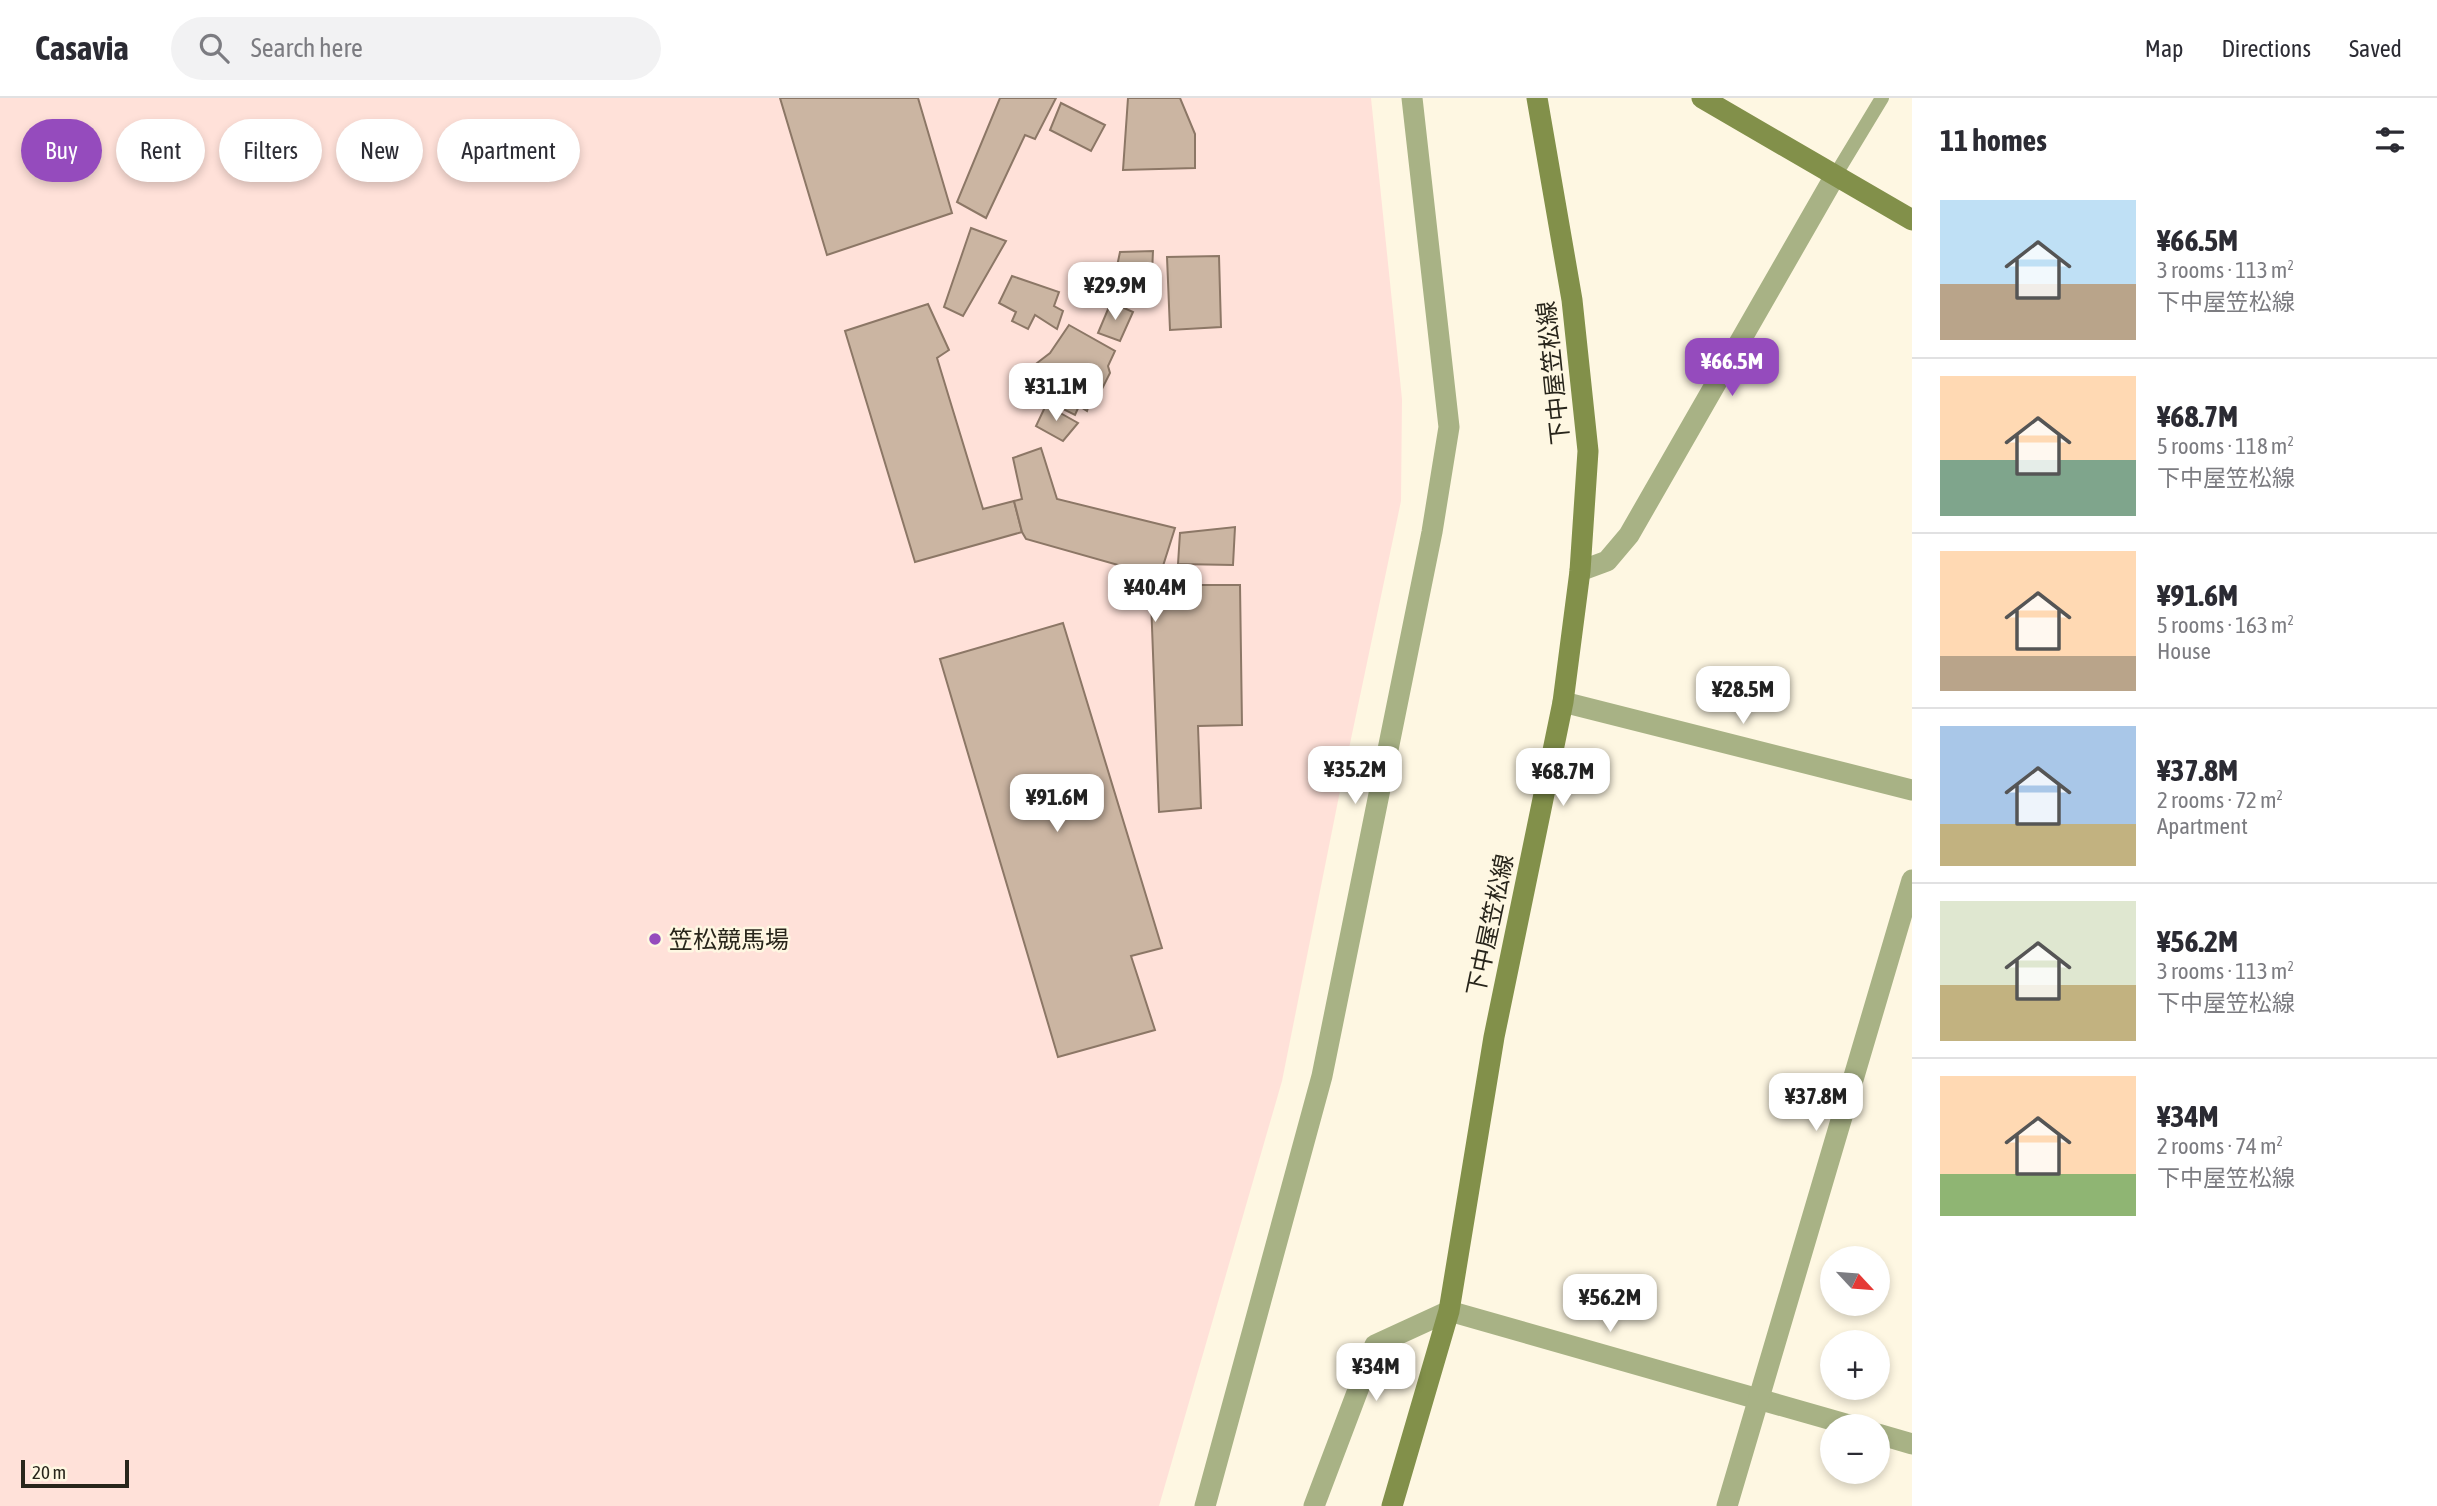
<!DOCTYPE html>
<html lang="en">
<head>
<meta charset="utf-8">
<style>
	:root { --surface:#fff; --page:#f2f2f3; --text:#2b2b33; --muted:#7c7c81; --line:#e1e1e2; --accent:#954bbd }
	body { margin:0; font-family:"Asap Condensed","Noto Sans JP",sans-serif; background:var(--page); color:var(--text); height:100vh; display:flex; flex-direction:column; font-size:26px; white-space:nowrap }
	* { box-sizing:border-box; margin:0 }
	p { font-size:23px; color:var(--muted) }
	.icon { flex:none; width:38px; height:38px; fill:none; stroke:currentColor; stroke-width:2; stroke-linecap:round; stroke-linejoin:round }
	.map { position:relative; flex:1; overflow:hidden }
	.sheet { display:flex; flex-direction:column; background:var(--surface); width:525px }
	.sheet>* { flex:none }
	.hud { position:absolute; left:21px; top:21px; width:665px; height:63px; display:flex; gap:14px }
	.needle { width:46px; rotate:116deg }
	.fabs { position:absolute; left:1820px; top:1148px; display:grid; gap:14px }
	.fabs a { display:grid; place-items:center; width:70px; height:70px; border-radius:50%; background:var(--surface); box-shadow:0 4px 10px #0003; font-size:35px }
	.scale { position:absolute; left:21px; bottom:18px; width:108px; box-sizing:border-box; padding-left:7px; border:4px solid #28251b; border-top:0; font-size:19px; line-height:24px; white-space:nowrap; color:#28251b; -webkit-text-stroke:5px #fef7e2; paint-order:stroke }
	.price { position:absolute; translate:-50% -60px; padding:0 16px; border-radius:14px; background:#fff; color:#222; font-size:23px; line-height:46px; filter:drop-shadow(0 2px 4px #0008) }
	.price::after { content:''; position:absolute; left:50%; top:42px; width:21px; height:16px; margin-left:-10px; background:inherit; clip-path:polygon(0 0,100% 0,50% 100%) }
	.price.current { background:var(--accent); color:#fff }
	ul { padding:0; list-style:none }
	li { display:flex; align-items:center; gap:21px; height:175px; padding:0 28px }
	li+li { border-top:2px solid var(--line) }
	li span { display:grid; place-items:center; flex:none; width:196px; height:140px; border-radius:0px; color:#555 }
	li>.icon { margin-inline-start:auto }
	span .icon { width:84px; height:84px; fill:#fffc; stroke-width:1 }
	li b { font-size:30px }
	h2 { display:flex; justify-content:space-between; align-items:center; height:84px; padding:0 28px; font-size:30px }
	.tag { padding:0 24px; border-radius:32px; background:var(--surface); box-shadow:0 4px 10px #0003; font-size:24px; line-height:63px }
	.tag.current { background:var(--accent); color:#fff }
	header { display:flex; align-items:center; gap:42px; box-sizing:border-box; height:98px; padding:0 35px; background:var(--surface); border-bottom:2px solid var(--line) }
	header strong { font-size:33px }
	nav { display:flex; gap:38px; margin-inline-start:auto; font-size:24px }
	.search { width:490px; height:63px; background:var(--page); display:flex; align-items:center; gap:18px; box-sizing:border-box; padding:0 24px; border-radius:38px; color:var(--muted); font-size:26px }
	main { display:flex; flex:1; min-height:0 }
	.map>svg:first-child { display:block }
	.green { fill:#ffe1d9 }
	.building { fill:#cbb5a2; stroke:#8c7766; stroke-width:2 }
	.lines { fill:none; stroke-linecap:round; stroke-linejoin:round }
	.service { stroke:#a8b285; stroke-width:14 }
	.minor { stroke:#a8b285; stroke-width:21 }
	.tertiary { stroke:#a8b285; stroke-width:21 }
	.secondary { stroke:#82904a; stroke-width:21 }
	.poi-dot { fill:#954bbd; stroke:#fef7e2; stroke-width:2.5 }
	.labels { text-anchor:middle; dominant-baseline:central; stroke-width:5; stroke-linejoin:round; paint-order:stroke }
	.street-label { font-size:24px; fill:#28251b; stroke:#fef7e2 }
	.poi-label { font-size:24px; fill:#28251b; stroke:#fef7e2; text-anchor:start }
</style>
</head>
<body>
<header>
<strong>Casavia</strong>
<div class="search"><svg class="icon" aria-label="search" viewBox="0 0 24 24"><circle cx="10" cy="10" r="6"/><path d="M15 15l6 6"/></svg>Search here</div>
<nav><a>Map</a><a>Directions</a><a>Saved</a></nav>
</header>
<main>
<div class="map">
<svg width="1912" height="1408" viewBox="0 0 1912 1408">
	<rect width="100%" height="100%" fill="#fef7e2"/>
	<polygon class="green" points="0,0 1371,0 1402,301 1401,403 1339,698 1282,983 1159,1408 0,1408"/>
	<g class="building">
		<polygon points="780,0 918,0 952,115 827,157"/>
		<polygon points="1000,0 1056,0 1035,41 1025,37 986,120 957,104"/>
		<polygon points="1128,0 1180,0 1195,36 1195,70 1123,72"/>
		<polygon points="1061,5 1105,27 1091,53 1050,32"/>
		<polygon points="971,130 1006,143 963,218 944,209"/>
		<polygon points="1153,153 1152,175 1116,173 1120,154"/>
		<polygon points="1219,158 1221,229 1170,232 1167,159"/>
		<polygon points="1012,178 1059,194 1054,208 1063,213 1057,231 1035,217 1028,231 1012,223 1016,214 999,205"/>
		<polygon points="1111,204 1133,214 1120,243 1098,235"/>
		<polygon points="928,206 949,252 937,260 983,411 1014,403 1022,434 915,464 845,233"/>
		<polygon points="1069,227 1115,253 1108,268 1110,275 1097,301 1091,300 1087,313 1079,308 1075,317 1055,307 1057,301 1047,297 1053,286 1041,280 1044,272 1037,265 1050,255"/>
		<polygon points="1046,307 1078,325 1063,343 1036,328"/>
		<polygon points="1041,350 1057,401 1175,430 1163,468 1162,487 1240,487 1242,627 1198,628 1201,710 1159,714 1150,476 1026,441 1022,434 1014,403 1022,401 1013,360"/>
		<polygon points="1235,429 1233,467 1178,466 1180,435"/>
		<polygon points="1063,525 1162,850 1131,858 1155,932 1058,959 940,561"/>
	</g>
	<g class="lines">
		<polyline class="service" points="1836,76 1882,0"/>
		<g class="minor">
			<polyline points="1580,473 1607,463 1629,437 1836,76"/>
			<polyline points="1563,604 1912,692"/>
			<polyline points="1878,1336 1912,1346"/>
			<polyline points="1314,1408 1375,1247 1449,1213 1853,1328"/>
			<polyline points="1727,1408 1912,782"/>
		</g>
		<polyline class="tertiary" points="1205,1408 1322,978 1432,434 1449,329 1412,0"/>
		<g class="secondary">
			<polyline points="1702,0 1912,122"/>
			<polyline points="1392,1408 1449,1213 1494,939 1563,604 1580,473 1588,353 1572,202 1537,0"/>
		</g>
	</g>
	<circle class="poi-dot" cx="655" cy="841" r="7"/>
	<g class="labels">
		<g class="street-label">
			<text transform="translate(1553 275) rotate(-96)">下中屋笠松線</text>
			<text transform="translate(1490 827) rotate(-78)">下中屋笠松線</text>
		</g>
		<g class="poi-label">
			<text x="669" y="841">笠松競馬場</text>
		</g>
	</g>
</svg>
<div class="fabs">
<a><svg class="needle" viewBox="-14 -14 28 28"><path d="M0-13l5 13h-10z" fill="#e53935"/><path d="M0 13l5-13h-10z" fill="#7c7c81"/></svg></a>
<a>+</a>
<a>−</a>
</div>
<div class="scale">20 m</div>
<b class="price" style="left:1115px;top:224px">¥29.9M</b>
<b class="price current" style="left:1732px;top:300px">¥66.5M</b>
<b class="price" style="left:1056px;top:325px">¥31.1M</b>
<b class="price" style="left:1155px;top:526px">¥40.4M</b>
<b class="price" style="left:1743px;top:628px">¥28.5M</b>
<b class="price" style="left:1355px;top:708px">¥35.2M</b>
<b class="price" style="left:1563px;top:710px">¥68.7M</b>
<b class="price" style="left:1057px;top:736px">¥91.6M</b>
<b class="price" style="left:1816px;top:1035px">¥37.8M</b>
<b class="price" style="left:1610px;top:1236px">¥56.2M</b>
<b class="price" style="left:1376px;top:1305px">¥34M</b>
<div class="hud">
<a class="tag current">Buy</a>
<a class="tag">Rent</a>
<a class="tag">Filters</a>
<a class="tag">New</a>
<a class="tag">Apartment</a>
</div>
</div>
<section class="sheet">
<h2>11 homes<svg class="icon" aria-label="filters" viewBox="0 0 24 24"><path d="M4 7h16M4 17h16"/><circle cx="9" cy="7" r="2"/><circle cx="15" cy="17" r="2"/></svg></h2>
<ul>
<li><span style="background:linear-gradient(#bfe0f5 60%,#b9a48a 0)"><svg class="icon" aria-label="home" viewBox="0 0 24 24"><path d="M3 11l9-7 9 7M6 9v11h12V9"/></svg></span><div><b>¥66.5M</b><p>3 rooms · 113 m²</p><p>下中屋笠松線</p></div></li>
<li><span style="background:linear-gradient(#ffd9b3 60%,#7fa58c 0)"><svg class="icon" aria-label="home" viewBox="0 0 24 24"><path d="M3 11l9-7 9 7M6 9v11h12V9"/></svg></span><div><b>¥68.7M</b><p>5 rooms · 118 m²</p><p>下中屋笠松線</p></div></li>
<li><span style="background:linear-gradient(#ffd9b3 75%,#b9a48a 0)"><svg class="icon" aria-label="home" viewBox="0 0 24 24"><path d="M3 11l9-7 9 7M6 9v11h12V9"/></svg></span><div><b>¥91.6M</b><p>5 rooms · 163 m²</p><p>House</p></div></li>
<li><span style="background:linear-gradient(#a9c7e8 70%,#c2b280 0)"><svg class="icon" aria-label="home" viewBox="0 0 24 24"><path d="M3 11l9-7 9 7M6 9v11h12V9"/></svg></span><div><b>¥37.8M</b><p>2 rooms · 72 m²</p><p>Apartment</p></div></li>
<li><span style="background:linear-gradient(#dfe7d0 60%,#c2b280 0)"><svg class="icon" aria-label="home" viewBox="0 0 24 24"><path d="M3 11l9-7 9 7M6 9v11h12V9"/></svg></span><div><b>¥56.2M</b><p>3 rooms · 113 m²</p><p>下中屋笠松線</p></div></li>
<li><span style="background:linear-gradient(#ffd9b3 70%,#8fb573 0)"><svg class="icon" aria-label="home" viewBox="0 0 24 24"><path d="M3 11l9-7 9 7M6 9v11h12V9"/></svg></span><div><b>¥34M</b><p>2 rooms · 74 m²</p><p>下中屋笠松線</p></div></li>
</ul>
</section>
</main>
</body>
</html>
